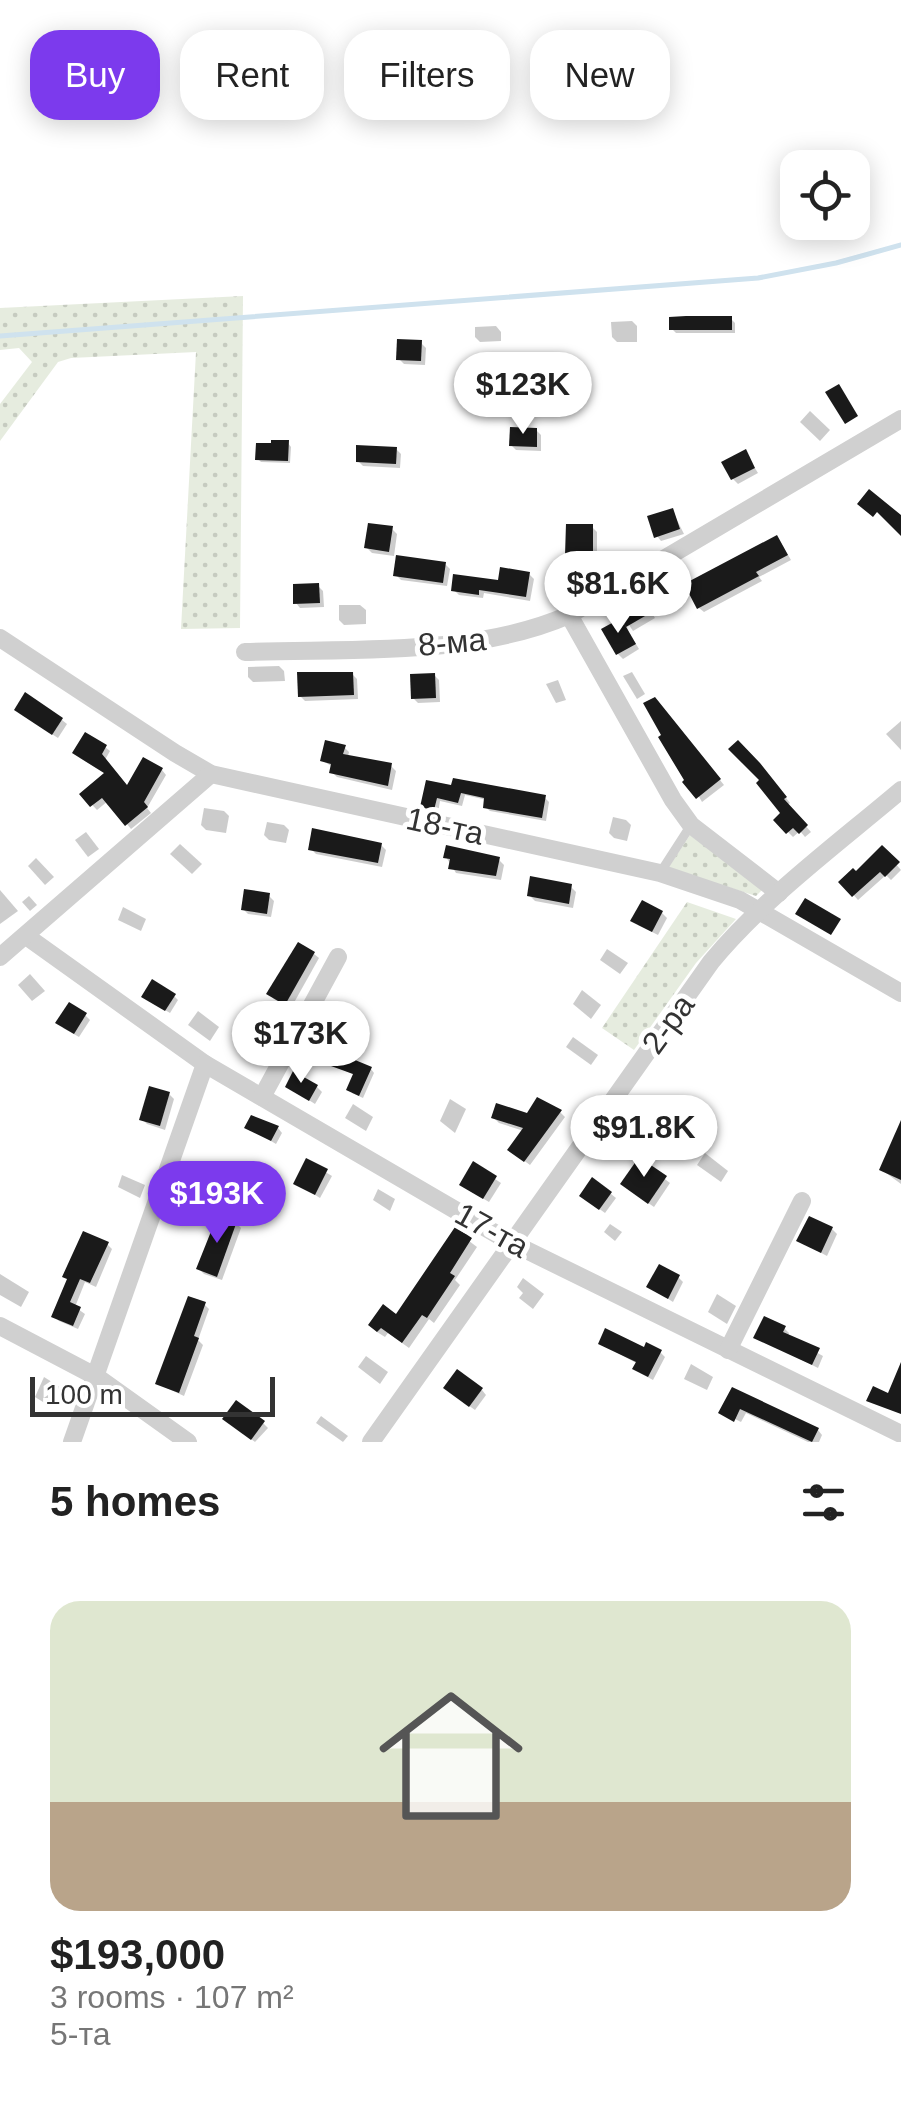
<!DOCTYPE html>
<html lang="en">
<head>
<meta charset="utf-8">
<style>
	:root { --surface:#fff; --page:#f6f6f6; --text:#222; --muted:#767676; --accent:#7c3aed }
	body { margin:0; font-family:Helvetica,sans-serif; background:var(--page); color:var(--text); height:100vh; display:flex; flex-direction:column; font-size:38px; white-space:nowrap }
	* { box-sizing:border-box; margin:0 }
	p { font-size:32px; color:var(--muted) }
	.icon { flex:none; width:55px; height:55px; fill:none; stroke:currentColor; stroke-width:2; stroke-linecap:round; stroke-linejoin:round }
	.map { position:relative; height:1442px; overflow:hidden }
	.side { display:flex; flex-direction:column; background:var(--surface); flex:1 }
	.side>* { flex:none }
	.hud { position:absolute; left:30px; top:30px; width:842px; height:90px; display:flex; gap:20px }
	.fabs { position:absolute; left:780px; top:150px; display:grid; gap:20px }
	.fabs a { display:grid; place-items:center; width:90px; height:90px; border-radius:20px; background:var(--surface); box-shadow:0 5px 25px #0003; font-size:50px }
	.scale { position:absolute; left:30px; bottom:25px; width:245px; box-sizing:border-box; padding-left:10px; border:5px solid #333; border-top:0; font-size:28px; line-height:35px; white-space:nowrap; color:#333; -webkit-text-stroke:8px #fff; paint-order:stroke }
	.price { position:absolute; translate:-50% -85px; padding:0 22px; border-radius:35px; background:#fff; color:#222; font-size:32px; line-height:65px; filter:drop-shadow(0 2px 5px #0008) }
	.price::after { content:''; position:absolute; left:50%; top:60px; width:30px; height:22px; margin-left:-15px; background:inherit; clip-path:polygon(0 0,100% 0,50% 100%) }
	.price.active { background:var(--accent); color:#fff }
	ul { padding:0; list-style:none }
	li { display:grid; align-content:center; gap:20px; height:530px; padding:0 50px }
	li span { display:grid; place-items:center; height:310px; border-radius:30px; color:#555 }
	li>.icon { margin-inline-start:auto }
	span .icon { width:180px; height:180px; fill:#fffc; stroke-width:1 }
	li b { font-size:42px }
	h2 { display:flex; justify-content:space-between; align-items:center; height:120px; padding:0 50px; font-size:42px }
	.pill { padding:0 35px; border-radius:30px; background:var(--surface); box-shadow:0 5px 25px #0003; font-size:35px; line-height:90px }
	.pill.active { background:var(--accent); color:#fff }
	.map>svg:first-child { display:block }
	.grass { fill:url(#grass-dots) }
	.shadow { fill:#0003 }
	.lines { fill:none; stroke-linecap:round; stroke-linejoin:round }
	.stream { stroke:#cfe2ee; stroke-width:5 }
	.building { fill:#1a1a1a }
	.service { stroke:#d0d0d0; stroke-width:9 }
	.minor { stroke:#d0d0d0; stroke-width:18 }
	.labels { text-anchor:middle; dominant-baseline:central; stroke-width:10; stroke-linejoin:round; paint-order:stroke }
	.street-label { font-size:32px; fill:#333; stroke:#fff }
</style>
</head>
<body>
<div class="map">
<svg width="901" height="1442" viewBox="0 0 901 1442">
	<defs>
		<pattern id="grass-dots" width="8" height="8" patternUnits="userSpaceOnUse" patternTransform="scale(2.5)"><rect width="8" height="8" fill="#e6ecdf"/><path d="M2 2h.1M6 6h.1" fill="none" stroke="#c6cbc0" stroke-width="1.8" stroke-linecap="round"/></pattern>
	</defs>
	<rect width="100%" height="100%" fill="#fff"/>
	<g class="grass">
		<polygon points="243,296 240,628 181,629 196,352 71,358 58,362 0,441 0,404 32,362 19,348 0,350 0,308"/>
		<polygon points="690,835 763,889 756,896 668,868"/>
		<polygon points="687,902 736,919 696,963 634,1050 602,1028"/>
	</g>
	<g class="shadow">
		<polygon points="731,319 735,323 735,333 676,333 672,329"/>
		<polygon points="632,321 637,326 637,342 617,342 612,337 611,322"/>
		<polygon points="496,326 501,332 501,341 480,342 475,337 475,327"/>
		<polygon points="421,343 426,348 425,365 404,364 399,359"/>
		<polygon points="810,411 830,430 820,441 800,422"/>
		<polygon points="536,430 541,435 541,451 516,450 511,445"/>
		<polygon points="288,443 291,447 290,463 261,462 258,459"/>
		<polygon points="396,449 401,454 400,468 363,466 358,461"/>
		<polygon points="745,452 758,473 738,484 733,479"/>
		<polygon points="672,510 684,534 661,541 657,536"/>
		<polygon points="592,527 597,532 597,560 573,559 568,554"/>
		<polygon points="392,529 397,534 394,556 372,553 367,548"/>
		<polygon points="781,543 791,560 759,577 762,581 704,612 699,608"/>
		<polygon points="445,564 450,569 447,586 401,580 396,575"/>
		<polygon points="529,574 534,579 530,601 484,593 483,598 459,595 454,590"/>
		<polygon points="318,586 323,591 324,607 300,608 296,603"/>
		<polygon points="646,603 655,618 633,631 620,611"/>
		<polygon points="339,605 360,605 366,610 366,624 344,625 339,620"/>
		<polygon points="625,626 639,649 623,659 618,654"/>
		<polygon points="279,666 284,671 285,681 253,682 248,677 248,667"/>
		<polygon points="632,672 645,694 637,699 623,676"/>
		<polygon points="352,674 357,679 358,699 305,701 300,696"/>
		<polygon points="434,675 439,680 440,702 418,703 413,698"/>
		<polygon points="558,680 566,700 556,703 546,684"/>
		<polygon points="660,705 724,785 702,802 664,736"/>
		<polygon points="22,715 62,720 67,724 58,738"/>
		<polygon points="901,721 901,750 886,734"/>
		<polygon points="105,747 110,751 105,760 128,789 162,770 166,775 147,808 151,813 131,829 108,801 97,810 82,794 106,774 80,758"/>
		<polygon points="344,747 349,752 348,757 391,766 396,771 392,790 337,777 332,772 333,767 323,761"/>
		<polygon points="765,771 790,803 787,805 811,832 805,837 800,831 793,837 776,820 783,814"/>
		<polygon points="427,782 545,798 549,802 546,821 490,811 485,807 487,800 465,795 462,806 440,801 438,813 427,811 423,806"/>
		<polygon points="204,808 224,811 229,816 226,833 206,830 201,825"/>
		<polygon points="613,817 626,820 631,825 627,841 614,838 609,833"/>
		<polygon points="267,822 284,825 289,830 286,843 269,840 264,835"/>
		<polygon points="86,832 99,849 88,857 75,840"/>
		<polygon points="180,844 202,864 192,874 170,854"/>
		<polygon points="381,845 386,850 382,867 316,854 311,849"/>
		<polygon points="882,848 901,870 891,880 886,875 858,900 842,882 856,874"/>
		<polygon points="446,857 499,860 504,865 501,880 456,873"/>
		<polygon points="36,858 54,877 45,885 28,866"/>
		<polygon points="571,887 576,892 573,908 535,901 530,896"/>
		<polygon points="0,890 18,911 0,924"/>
		<polygon points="29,896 37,905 30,911 22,902"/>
		<polygon points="269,896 274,901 271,917 248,914 243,909"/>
		<polygon points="123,907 146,919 141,931 118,920"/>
		<polygon points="662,913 667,918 658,935 638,925"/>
		<polygon points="607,949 628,963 620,974 600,960"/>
		<polygon points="314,954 319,958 291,1008 274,999 269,994"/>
		<polygon points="30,974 45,991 32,1001 18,985"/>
		<polygon points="582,990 601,1005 591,1019 573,1004"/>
		<polygon points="174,996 178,1000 170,1013 148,1000"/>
		<polygon points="198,1011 219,1027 210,1041 188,1025"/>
		<polygon points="85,1015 90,1020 79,1037 63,1028"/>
		<polygon points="573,1037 598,1055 591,1065 566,1047"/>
		<polygon points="323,1061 371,1069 374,1073 363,1098 352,1093 355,1075"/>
		<polygon points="288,1087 317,1087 322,1092 315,1104"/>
		<polygon points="169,1094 174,1099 165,1130 147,1124 142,1119"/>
		<polygon points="450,1099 466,1109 455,1133 440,1121"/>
		<polygon points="353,1104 373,1117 366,1131 345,1118"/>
		<polygon points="643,1111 660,1124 651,1137 634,1124"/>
		<polygon points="560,1112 565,1117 530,1165 515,1154 524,1131 499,1123 494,1118"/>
		<polygon points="901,1126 901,1184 882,1170"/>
		<polygon points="247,1127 278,1128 282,1133 276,1144"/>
		<polygon points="705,1153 728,1171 721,1182 697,1165"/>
		<polygon points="640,1160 670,1183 654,1207 628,1189"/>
		<polygon points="307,1161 332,1176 320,1198 296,1183"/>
		<polygon points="474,1165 501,1183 489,1202 467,1189"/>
		<polygon points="122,1175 145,1185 140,1198 118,1187"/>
		<polygon points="378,1189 395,1199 390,1211 373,1200"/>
		<polygon points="611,1194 616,1198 605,1213 587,1200"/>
		<polygon points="236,1223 241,1228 222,1280 204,1274 199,1269"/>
		<polygon points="610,1224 622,1232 615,1241 604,1232"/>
		<polygon points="832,1229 837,1234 827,1256 799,1241"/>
		<polygon points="456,1231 477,1247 455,1280 460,1285 434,1323 429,1319 409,1348 388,1333 385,1337 377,1332 371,1325 397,1317"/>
		<polygon points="107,1244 112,1249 96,1287 85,1282 75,1307 85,1314 78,1329 59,1321 54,1316 69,1281"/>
		<polygon points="0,1274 29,1292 21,1307 0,1295"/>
		<polygon points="678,1277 683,1282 673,1302 650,1287"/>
		<polygon points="523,1278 544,1294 533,1309 519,1298 523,1293 517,1287"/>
		<polygon points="717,1294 736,1306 727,1324 708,1312"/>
		<polygon points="204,1304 209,1309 198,1340 203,1345 184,1396 158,1384"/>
		<polygon points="784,1328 789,1333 788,1337 823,1356 818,1368 756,1337"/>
		<polygon points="601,1344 660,1352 665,1357 653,1380 640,1373 638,1364"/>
		<polygon points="366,1356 388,1372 380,1384 358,1367"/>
		<polygon points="691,1364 713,1377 707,1390 684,1379"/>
		<polygon points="44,1377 60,1387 51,1407 35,1397"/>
		<polygon points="482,1390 486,1395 475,1410 451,1393"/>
		<polygon points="733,1390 818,1430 822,1435 819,1442 808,1442 746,1413 741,1422 723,1413"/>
		<polygon points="321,1416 348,1436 343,1442 316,1423"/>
		<polygon points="230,1423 263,1423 268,1428 255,1442"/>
	</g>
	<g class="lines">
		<polyline class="stream" points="0,336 758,278 836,263 901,245"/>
	</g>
	<g class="building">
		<polygon points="686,316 732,316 732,330 669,330 669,317"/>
		<polygon points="397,339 422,340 421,361 396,360"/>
		<polygon points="839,384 858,416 845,424 825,392"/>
		<polygon points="510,427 537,428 537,447 509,446"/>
		<polygon points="271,440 289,440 288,461 255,460 256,443 271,443"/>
		<polygon points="356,445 397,447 396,464 356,462"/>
		<polygon points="746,449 755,468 731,480 721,462"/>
		<polygon points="869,489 901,515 901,536 877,512 873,517 857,504"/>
		<polygon points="673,508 680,529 654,538 647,516"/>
		<polygon points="368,523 393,526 389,552 364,548"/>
		<polygon points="566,524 593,524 593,556 565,555"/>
		<polygon points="777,535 788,555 756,572 759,576 697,609 684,584"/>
		<polygon points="396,555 446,562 443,583 393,576"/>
		<polygon points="500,567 530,572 526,597 479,590 479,595 451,591 453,574 498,580"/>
		<polygon points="319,583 320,603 293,604 293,584"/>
		<polygon points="642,595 652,612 626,627 616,610"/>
		<polygon points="621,618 636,644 616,655 601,629"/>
		<polygon points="297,672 353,672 354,695 298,697"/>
		<polygon points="435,673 436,698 411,699 410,674"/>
		<polygon points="25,692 63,718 52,735 14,710"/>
		<polygon points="655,697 721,779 696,799 682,782 684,780 658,737 661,735 643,703"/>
		<polygon points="85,732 107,745 102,754 127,785 143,757 163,768 144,802 148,807 125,826 102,798 90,807 79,794 104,773 72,753"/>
		<polygon points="325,740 346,745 343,754 392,763 388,786 329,773 331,764 320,761"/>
		<polygon points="738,740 760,763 787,797 784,799 808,825 799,834 793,828 786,834 773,820 780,813 756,783 759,780 728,749"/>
		<polygon points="453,778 546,795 542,818 483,808 484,798 461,793 458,803 437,798 434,810 420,807 426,780 451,785"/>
		<polygon points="312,828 382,843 378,863 308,850"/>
		<polygon points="446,845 500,857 496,876 448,869 450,859 443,858"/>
		<polygon points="882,845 900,862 885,877 880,872 852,897 838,882 853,868 856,871"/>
		<polygon points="530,876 572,884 569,904 527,896"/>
		<polygon points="244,889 270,893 267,914 241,910"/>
		<polygon points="805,898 841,919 831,935 795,914"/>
		<polygon points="642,900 663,911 652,932 630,921"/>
		<polygon points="298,942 315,952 285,1005 266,994"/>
		<polygon points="152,979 176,994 165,1011 141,997"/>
		<polygon points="69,1002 87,1013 74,1034 55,1023"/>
		<polygon points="326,1048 372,1067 359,1096 346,1090 353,1074 320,1062"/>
		<polygon points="293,1071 318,1085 309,1101 285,1087"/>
		<polygon points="149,1086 170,1092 160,1126 139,1120"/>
		<polygon points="537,1097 562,1110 524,1162 507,1150 523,1128 491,1118 496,1103 527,1113"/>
		<polygon points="251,1115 279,1126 271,1141 244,1128"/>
		<polygon points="901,1120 901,1180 879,1170"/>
		<polygon points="639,1157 667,1176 648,1204 620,1184"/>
		<polygon points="306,1158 328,1169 315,1195 293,1184"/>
		<polygon points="473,1161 497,1176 483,1199 459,1185"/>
		<polygon points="592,1177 612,1192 599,1210 579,1196"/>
		<polygon points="218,1214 237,1221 217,1277 196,1269"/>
		<polygon points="809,1216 833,1227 821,1253 796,1241"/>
		<polygon points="455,1227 472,1238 450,1273 455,1276 427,1318 422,1315 402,1343 381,1328 377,1332 368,1325 383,1304 396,1314"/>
		<polygon points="83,1231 109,1242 90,1283 80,1279 70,1302 81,1307 73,1326 51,1317 67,1279 62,1277"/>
		<polygon points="659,1264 680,1275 668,1299 646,1287"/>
		<polygon points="188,1296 206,1302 194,1336 199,1338 179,1393 155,1384"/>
		<polygon points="764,1316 786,1326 783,1332 820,1348 812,1365 753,1338"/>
		<polygon points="605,1328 644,1347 646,1342 662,1350 648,1377 632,1369 636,1362 598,1344"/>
		<polygon points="901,1362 901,1414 866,1401 873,1386 888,1393"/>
		<polygon points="457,1369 483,1388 469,1407 443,1388"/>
		<polygon points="732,1387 819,1428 812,1442 740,1409 734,1422 718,1413"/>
		<polygon points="236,1400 265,1421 251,1440 222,1419"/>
	</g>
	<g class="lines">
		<polyline class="service" points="660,873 691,825"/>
		<g class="minor">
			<polyline points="569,615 673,800 691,825 779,893"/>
			<polyline points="0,638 175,753 211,774 660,873 740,900 901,993"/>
			<path d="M245,652C349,648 473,657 569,615L901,419"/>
			<polyline points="26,936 205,1064 510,1242 901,1434"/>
			<polyline points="0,957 211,774"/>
			<polyline points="262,1097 338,957"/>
			<polyline points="0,1326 97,1377 188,1442"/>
			<polyline points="728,1350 802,1201"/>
			<polyline points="72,1442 205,1064"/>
			<path d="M371,1442L711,962C765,897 836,845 901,790"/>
		</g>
	</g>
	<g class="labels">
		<g class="street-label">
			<text transform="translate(452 642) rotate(-5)">8-ма</text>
			<text transform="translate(445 826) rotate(12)">18-та</text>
			<text transform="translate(668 1024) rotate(-54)">2-ра</text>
			<text transform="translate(492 1230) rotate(29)">17-та</text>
		</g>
	</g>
</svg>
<div class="fabs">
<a><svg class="icon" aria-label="locate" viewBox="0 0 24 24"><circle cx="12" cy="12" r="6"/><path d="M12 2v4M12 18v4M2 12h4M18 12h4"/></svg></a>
</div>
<div class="scale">100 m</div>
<b class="price" style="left:523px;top:437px">$123K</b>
<b class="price" style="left:618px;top:636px">$81.6K</b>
<b class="price" style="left:301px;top:1086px">$173K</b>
<b class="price" style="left:644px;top:1180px">$91.8K</b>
<b class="price active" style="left:217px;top:1246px">$193K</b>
<div class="hud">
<a class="pill active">Buy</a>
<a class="pill">Rent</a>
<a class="pill">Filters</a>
<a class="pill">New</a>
</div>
</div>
<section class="side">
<h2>5 homes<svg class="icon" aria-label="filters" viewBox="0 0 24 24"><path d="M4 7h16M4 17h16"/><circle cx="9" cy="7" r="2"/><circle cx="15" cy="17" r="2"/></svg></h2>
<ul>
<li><span style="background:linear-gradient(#dfe7d0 65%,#b9a48a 0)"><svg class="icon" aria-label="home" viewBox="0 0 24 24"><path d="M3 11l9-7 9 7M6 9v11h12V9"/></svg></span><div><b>$193,000</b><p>3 rooms · 107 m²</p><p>5-та</p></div></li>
</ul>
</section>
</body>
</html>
